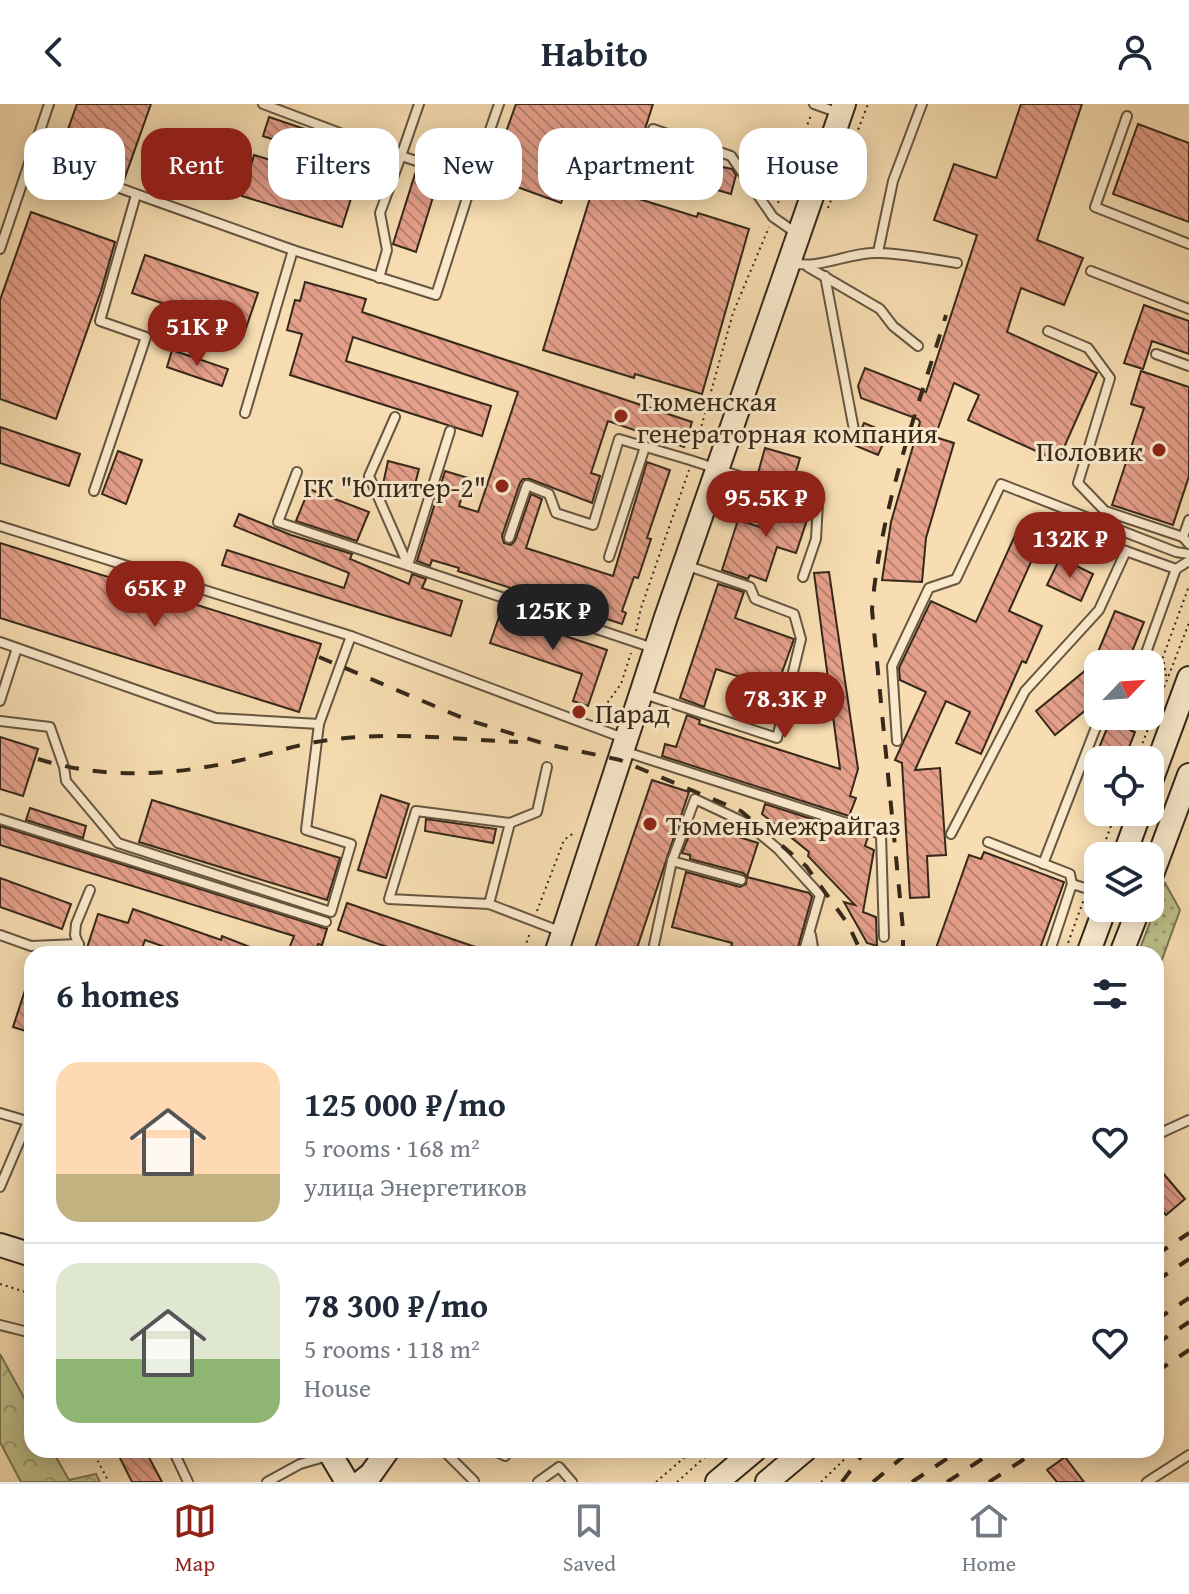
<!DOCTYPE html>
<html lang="en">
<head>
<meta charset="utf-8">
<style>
	:root { --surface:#fff; --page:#f6f6f7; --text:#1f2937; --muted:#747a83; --line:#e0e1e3; --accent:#8f2418 }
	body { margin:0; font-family:"Gentium Book Plus",serif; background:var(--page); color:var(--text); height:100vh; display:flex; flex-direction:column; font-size:30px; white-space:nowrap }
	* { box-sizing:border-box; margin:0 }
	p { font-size:26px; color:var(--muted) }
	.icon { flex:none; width:44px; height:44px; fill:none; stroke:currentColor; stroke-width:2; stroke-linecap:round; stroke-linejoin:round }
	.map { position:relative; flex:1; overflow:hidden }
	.sheet { position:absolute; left:24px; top:842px; width:1140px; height:512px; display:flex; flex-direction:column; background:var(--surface); border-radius:24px; box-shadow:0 4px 20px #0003 }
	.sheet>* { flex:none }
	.hud { position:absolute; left:24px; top:24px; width:1142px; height:72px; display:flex; gap:16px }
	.needle { width:52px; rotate:65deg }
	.controls { position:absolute; left:1084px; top:546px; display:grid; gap:16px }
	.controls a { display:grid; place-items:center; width:80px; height:80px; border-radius:16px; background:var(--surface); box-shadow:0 4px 20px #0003; font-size:40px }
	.price { position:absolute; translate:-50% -68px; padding:0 18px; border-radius:28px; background:var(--accent); color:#fff; font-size:26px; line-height:52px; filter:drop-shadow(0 2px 4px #0008) }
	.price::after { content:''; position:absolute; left:50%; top:48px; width:24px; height:18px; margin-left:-12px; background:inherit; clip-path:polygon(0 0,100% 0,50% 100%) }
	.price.active { background:#222; color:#fff }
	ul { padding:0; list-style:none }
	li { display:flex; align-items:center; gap:24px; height:200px; padding:0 32px }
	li+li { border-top:2px solid var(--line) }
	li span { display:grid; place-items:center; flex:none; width:224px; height:160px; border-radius:24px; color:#555 }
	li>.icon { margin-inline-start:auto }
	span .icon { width:96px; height:96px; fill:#fffc; stroke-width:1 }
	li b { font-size:34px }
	h2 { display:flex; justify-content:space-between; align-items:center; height:96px; padding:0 32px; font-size:34px }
	.chip { padding:0 28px; border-radius:24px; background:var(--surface); box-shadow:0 4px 20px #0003; font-size:28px; line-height:72px }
	.chip.active { background:var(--accent); color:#fff }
	header { display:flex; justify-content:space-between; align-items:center; height:104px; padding:0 32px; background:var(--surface); font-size:36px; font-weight:800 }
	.tab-bar { display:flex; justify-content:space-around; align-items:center; height:112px; border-top:2px solid var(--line); background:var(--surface); font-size:22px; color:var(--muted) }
	.tab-bar a { display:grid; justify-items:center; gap:4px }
	.tab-bar .active { color:var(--accent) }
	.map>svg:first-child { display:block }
	.grass { fill:url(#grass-dots); stroke:#7a7452; stroke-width:2 }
	.forest { fill:url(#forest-crowns); stroke:#7a7452; stroke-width:2 }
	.building { fill:url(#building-back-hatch); stroke:#36291a; stroke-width:2 }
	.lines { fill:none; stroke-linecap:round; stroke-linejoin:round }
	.lane-casing { stroke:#665640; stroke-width:12 }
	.secondary-casing { stroke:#36291a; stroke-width:26 }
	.path { stroke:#36291a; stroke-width:2; stroke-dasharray:2 4; stroke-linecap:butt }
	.lane { stroke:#fae9cc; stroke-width:8 }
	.secondary { stroke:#fae9cc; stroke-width:22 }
	.rail { stroke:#36291a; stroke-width:4; stroke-dasharray:14 14; stroke-linecap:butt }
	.poi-dot { fill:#8f2418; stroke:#fae9cc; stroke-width:3 }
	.labels { text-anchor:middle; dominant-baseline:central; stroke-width:6; stroke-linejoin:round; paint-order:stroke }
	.poi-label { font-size:28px; fill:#36291a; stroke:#fae9cc; text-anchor:start }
</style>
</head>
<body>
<header><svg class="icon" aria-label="back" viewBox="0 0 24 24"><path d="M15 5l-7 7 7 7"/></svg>Habito<svg class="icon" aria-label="person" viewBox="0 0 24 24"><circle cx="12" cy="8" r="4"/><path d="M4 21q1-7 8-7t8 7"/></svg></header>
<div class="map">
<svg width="1189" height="1378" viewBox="0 0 1189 1378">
	<defs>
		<pattern id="grass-dots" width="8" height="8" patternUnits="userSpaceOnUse" patternTransform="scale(2)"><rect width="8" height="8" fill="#bfc089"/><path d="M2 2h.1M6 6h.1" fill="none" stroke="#9c9c6f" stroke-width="1.8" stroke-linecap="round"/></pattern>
		<pattern id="forest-crowns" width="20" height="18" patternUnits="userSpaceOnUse" patternTransform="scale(2)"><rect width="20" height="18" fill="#bfc089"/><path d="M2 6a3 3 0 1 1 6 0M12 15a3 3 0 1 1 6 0" fill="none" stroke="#9c9c6f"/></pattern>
		<pattern id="building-back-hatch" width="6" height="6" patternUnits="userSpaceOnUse" patternTransform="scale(2)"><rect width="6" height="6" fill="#e59f8a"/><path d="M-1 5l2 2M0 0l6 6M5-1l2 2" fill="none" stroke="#ba8270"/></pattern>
	</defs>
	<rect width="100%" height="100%" fill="#f7ddb1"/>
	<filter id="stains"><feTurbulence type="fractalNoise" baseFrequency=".0025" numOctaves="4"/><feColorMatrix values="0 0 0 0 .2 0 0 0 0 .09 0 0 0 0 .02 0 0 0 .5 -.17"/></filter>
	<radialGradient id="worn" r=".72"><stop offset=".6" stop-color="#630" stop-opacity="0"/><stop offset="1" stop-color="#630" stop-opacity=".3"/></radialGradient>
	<polygon class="grass" points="1165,779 1180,806 1156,872 1156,850 1138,850"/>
	<polygon class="forest" points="0,1250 32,1308 32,1346 52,1346 69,1376 96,1370 100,1378 21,1378 0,1338"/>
	<g class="building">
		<polygon points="77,0 151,0 124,76 58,53"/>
		<polygon points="516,0 653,0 638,47 697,65 698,58 732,65 736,71 731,90 632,62 630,69 577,53 561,99 490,73"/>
		<polygon points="1021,0 1082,0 1037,136 1083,154 1064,201 1021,184 1007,228 1097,269 1058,357 968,316 979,291 954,279 935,333 954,339 926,434 922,478 882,476 891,418 920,318 918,315 861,294 858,282 865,264 926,288 977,131 934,116 954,60 996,74"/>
		<polygon points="269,13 364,45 358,63 263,32"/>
		<polygon points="1138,20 1189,39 1189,118 1113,90"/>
		<polygon points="254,51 355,82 342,123 242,92"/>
		<polygon points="415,70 438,77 416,148 393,140"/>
		<polygon points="594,81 697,113 698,109 749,125 702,290 635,270 634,274 543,246"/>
		<polygon points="31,108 115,138 101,187 56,315 0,295 0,196"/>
		<polygon points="145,151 258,189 245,227 132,189"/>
		<polygon points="305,178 366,195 362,208 692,318 684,343 608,317 591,369 600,372 592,399 530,375 523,375 520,379 502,432 504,439 511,441 515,437 531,390 542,395 526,444 613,472 647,358 670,366 647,434 651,435 638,474 634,473 622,507 626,509 622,520 458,467 459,464 432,456 430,462 417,457 445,367 468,374 459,402 478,408 518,288 353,233 346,257 491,302 482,332 290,271 302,230 287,226 295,196 300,197"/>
		<polygon points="1144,201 1189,217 1189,250 1152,237 1143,265 1124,259"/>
		<polygon points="172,246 228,265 222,282 167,263"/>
		<polygon points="1141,267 1189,283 1189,372 1173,421 1112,401 1144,304 1131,300"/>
		<polygon points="864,319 888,329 878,351 854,341"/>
		<polygon points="0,323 80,350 69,382 0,359"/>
		<polygon points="765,344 800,354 792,382 775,377 776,374 758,369"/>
		<polygon points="118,347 142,356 126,400 102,390"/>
		<polygon points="388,357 419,365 412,392 382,385"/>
		<polygon points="309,385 369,408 357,437 296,417"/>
		<polygon points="771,390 811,404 796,449 777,443 766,477 750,471 748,475 722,466 738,416 760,423"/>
		<polygon points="239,410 291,431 352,450 350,455 409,480 412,470 426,475 422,484 462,497 451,532 222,461 227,446 344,484 349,469 234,422"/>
		<polygon points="1021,418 1044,429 1009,507 1042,522 1026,559 1022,557 981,650 956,639 970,608 946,597 915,666 940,664 946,751 927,752 929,793 910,794 902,659 895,656 926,588 900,576 899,564 931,497 976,518"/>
		<polygon points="0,439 321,540 299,608 0,514"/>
		<polygon points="1060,454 1093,470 1081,497 1047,481"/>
		<polygon points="829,468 858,665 850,692 856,694 849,712 662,652 665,640 676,643 687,611 700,616 699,620 840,665 814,469"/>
		<polygon points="718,480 744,488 735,514 794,535 776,585 716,565 704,603 680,594"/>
		<polygon points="1115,507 1144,518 1127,560 1093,560"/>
		<polygon points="500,510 607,546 588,602 573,597 582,570 490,539"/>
		<polygon points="1086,566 1098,580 1098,596 1055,631 1036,607"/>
		<polygon points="1110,617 1135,628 1124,656 1094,656"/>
		<polygon points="0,633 38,645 23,692 0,685"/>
		<polygon points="652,676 689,688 635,850 593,850"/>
		<polygon points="381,691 409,700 386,774 358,766"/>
		<polygon points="152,696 340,754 327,796 139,738"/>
		<polygon points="765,700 868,733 865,742 874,746 863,808 876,813 877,842 867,839 844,798 855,801 808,752 809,748 762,710"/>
		<polygon points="30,704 86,722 83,734 26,716"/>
		<polygon points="426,715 496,725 493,739 425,727"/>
		<polygon points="694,719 758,739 747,773 743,769 690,755 690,751 682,749"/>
		<polygon points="0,722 327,825 322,841 318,840 314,850 287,850 294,832 0,741"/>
		<polygon points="984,748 1064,778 1038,850 954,850 936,844 969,751 981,755"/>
		<polygon points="686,768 740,783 746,780 747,773 809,789 812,793 796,850 729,850 732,839 672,823"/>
		<polygon points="0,774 71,800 62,825 0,803"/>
		<polygon points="347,799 490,848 490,850 407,850 338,826"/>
		<polygon points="133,805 221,836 222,832 268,850 185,850 145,836 140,850 89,848 87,844 98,810 128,819"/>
		<polygon points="30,871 32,871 32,929 13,923"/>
		<polygon points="1156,1061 1185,1095 1166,1111 1156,1099"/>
		<polygon points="116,1346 145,1346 162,1378 132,1378"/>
		<polygon points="1065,1353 1084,1378 1057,1378 1047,1366"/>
	</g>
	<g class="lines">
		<g class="lane-casing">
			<g id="lane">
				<polyline points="263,0 401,52 380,109 387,146 379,174"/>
				<polyline points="814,0 839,9"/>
				<polyline points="1127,12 1095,103 1189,140"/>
				<polyline points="653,25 731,52 773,113 796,129"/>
				<polyline points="30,52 293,146 436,191 473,75 401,52 419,0"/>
				<polyline points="473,75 499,0"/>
				<polyline points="0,145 49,0"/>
				<polyline points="878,148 893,77 922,0"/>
				<path d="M792,159C821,166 850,147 880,149C906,150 932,155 957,159"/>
				<polyline points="808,163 880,205 893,222 918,242"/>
				<polyline points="1091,167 1189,205"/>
				<polyline points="825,172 854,326"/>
				<polyline points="1048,227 1088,244 1110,274 1078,379 1105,407 1183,433"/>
				<polyline points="1156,250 1189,262"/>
				<polyline points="245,309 293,146"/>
				<polyline points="395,313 369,372 408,461 450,327"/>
				<polyline points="297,368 278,418 656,545"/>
				<polyline points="94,387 146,233 100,217 136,91"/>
				<polyline points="1189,416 1183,433 1189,440"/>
				<polyline points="0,422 351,532"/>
				<polyline points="1056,422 1176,465 1189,457"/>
				<polyline points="509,434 527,381 549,390 556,409 593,421 619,335 690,356 818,398 816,435 803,473"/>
				<polyline points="609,453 645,343"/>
				<polyline points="0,538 216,614 319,620 351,532 626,635"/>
				<polyline points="1142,560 1176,465"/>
				<polyline points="644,590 777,634 801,535 794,510 755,495 750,483 685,461"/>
				<polyline points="0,597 17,544"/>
				<polyline points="0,617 50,623 64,663 66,677 118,739 331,808 351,740 306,726 319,620"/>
				<polyline points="897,637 892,562 929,484 956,475 1001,380 1176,448 1189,450"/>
				<polyline points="623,647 881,730 884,833"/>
				<polyline points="0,715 326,818"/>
				<polyline points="510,719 537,708 547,663"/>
				<polyline points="951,730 1025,587 1099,506 1126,447"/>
				<polyline points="988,738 1070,770 1072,780"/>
				<polyline points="672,757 695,695 748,720 778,745 820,791 803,850"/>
				<polyline points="1043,760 1098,618"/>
				<polyline points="489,800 389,795 416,707 510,719 489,800 562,828"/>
				<polyline points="0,831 31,842 79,840"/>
				<polyline points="811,831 814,850"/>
				<polyline points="82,850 75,831 76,820 90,786"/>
				<polyline points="325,850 328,850"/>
				<polyline points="652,850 672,757 741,776"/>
				<polyline points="1049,850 1072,780 1098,788"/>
				<polyline points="0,1009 27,1017"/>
				<polyline points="1156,1031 1189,1016"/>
				<polyline points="0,1083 32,1008"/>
				<polyline points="0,1221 32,1229"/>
				<polyline points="173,1346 188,1378"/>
				<polyline points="443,1346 474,1377"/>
				<polyline points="493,1346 505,1352 508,1346"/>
				<polyline points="267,1378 300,1360 328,1352"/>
				<polyline points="538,1378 559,1363 572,1378"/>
				<polyline points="1147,1378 1189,1351"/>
			</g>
		</g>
		<g class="secondary-casing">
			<g id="secondary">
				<polyline points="1150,680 1189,574"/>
				<polyline points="1124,752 1140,708"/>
				<polyline points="1150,776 1189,671"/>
				<polyline points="556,850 666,513 844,0"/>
				<polyline points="1088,850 1105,804"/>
				<polyline points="1121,850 1139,804"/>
				<polyline points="0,1141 32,1151"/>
				<polyline points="328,1346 347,1378"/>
				<polyline points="361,1378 371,1370 388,1346"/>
				<polyline points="717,1378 755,1346"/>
				<polyline points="767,1378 805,1346"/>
			</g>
		</g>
		<g class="path">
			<polyline points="778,99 811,11"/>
			<polyline points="828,104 868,0"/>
			<polyline points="695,345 733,209 769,123"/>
			<polyline points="636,527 641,504 689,366"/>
			<polyline points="1166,572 1163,553 1189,482"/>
			<polyline points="597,613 621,580 631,549"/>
			<polyline points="1136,656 1189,519"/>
			<polyline points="1100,752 1116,708"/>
			<polyline points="1091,774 1098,756"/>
			<polyline points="537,807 564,736 575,728"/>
			<polyline points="523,850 530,828"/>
			<polyline points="1064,850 1084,795"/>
			<polyline points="0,1180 32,1190"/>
			<polyline points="92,1346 109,1378"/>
			<polyline points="356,1346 361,1353"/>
			<polyline points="656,1378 693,1346"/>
			<polyline points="677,1378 713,1346"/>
			<polyline points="821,1378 854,1346"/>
		</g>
		<use href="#lane" class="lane"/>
		<use href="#secondary" class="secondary"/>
		<g class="rail">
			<polyline points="319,553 465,615 542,639 620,656 741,707 806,762 848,820 862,850"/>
			<path d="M38,655C108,677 180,671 250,654C272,649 294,642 316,638C383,626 451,635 518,638"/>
			<path d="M903,850V825L872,506C880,405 917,307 946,211"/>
			<polyline points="1156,1151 1189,1129"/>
			<polyline points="1156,1177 1189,1155"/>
			<polyline points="1156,1216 1189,1194"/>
			<polyline points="1156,1240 1189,1218"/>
			<polyline points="1156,1268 1189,1246"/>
			<polyline points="842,1378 866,1346"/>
			<polyline points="873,1378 911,1346"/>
			<polyline points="912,1378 960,1346"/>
			<polyline points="947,1378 996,1346"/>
			<polyline points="989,1378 1038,1346"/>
		</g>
	</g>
	<g class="poi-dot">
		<circle cx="621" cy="312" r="8"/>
		<circle cx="1159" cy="346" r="8"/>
		<circle cx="502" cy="382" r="8"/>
		<circle cx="579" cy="608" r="8"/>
		<circle cx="650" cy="720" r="8"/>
	</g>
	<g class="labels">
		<g class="poi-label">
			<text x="637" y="296">Тюменская<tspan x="637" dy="32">генераторная компания</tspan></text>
			<text x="1143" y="346" text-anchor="end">Половик</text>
			<text x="486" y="382" text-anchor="end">ГК "Юпитер-2"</text>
			<text x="595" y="608">Парад</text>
			<text x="666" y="720">Тюменьмежрайгаз</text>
		</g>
	</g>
	<rect width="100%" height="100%" filter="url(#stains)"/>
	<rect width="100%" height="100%" fill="url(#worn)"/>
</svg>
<div class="controls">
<a><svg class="needle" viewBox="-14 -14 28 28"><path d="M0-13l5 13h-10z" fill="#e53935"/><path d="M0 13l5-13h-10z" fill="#747a83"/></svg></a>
<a><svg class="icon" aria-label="locate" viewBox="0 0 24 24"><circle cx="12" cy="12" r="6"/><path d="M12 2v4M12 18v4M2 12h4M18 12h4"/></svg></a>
<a><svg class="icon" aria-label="layers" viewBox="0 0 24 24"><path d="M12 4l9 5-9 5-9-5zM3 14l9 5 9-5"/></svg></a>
</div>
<b class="price" style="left:197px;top:264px">51K ₽</b>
<b class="price" style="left:766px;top:435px">95.5K ₽</b>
<b class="price" style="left:1070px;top:476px">132K ₽</b>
<b class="price" style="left:155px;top:525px">65K ₽</b>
<b class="price active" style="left:553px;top:548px">125K ₽</b>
<b class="price" style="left:785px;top:636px">78.3K ₽</b>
<div class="hud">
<a class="chip">Buy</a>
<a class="chip active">Rent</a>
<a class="chip">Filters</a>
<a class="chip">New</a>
<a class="chip">Apartment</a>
<a class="chip">House</a>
</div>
<section class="sheet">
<h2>6 homes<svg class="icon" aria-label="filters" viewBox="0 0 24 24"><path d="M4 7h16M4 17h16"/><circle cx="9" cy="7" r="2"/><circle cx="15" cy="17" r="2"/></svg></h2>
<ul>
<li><span style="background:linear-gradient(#ffd9b3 70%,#c2b280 0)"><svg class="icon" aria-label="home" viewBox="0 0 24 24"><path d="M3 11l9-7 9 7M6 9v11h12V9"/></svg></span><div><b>125 000 ₽/mo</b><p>5 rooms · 168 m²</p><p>улица Энергетиков</p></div><svg class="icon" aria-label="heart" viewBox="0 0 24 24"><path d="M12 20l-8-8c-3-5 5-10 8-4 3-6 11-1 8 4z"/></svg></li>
<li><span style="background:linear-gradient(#dfe7d0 60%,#8fb573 0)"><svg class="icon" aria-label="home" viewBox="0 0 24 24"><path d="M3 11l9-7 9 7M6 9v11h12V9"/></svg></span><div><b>78 300 ₽/mo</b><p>5 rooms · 118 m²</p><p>House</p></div><svg class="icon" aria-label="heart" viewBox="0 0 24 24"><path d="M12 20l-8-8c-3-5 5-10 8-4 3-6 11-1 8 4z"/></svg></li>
</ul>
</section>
</div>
<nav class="tab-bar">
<a class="active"><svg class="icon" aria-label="map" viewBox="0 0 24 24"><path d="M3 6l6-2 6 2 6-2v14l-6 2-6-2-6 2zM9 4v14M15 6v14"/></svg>Map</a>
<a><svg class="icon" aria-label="saved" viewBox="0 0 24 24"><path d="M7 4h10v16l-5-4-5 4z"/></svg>Saved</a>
<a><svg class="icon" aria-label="home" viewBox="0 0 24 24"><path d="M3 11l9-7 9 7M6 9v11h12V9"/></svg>Home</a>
</nav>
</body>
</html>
